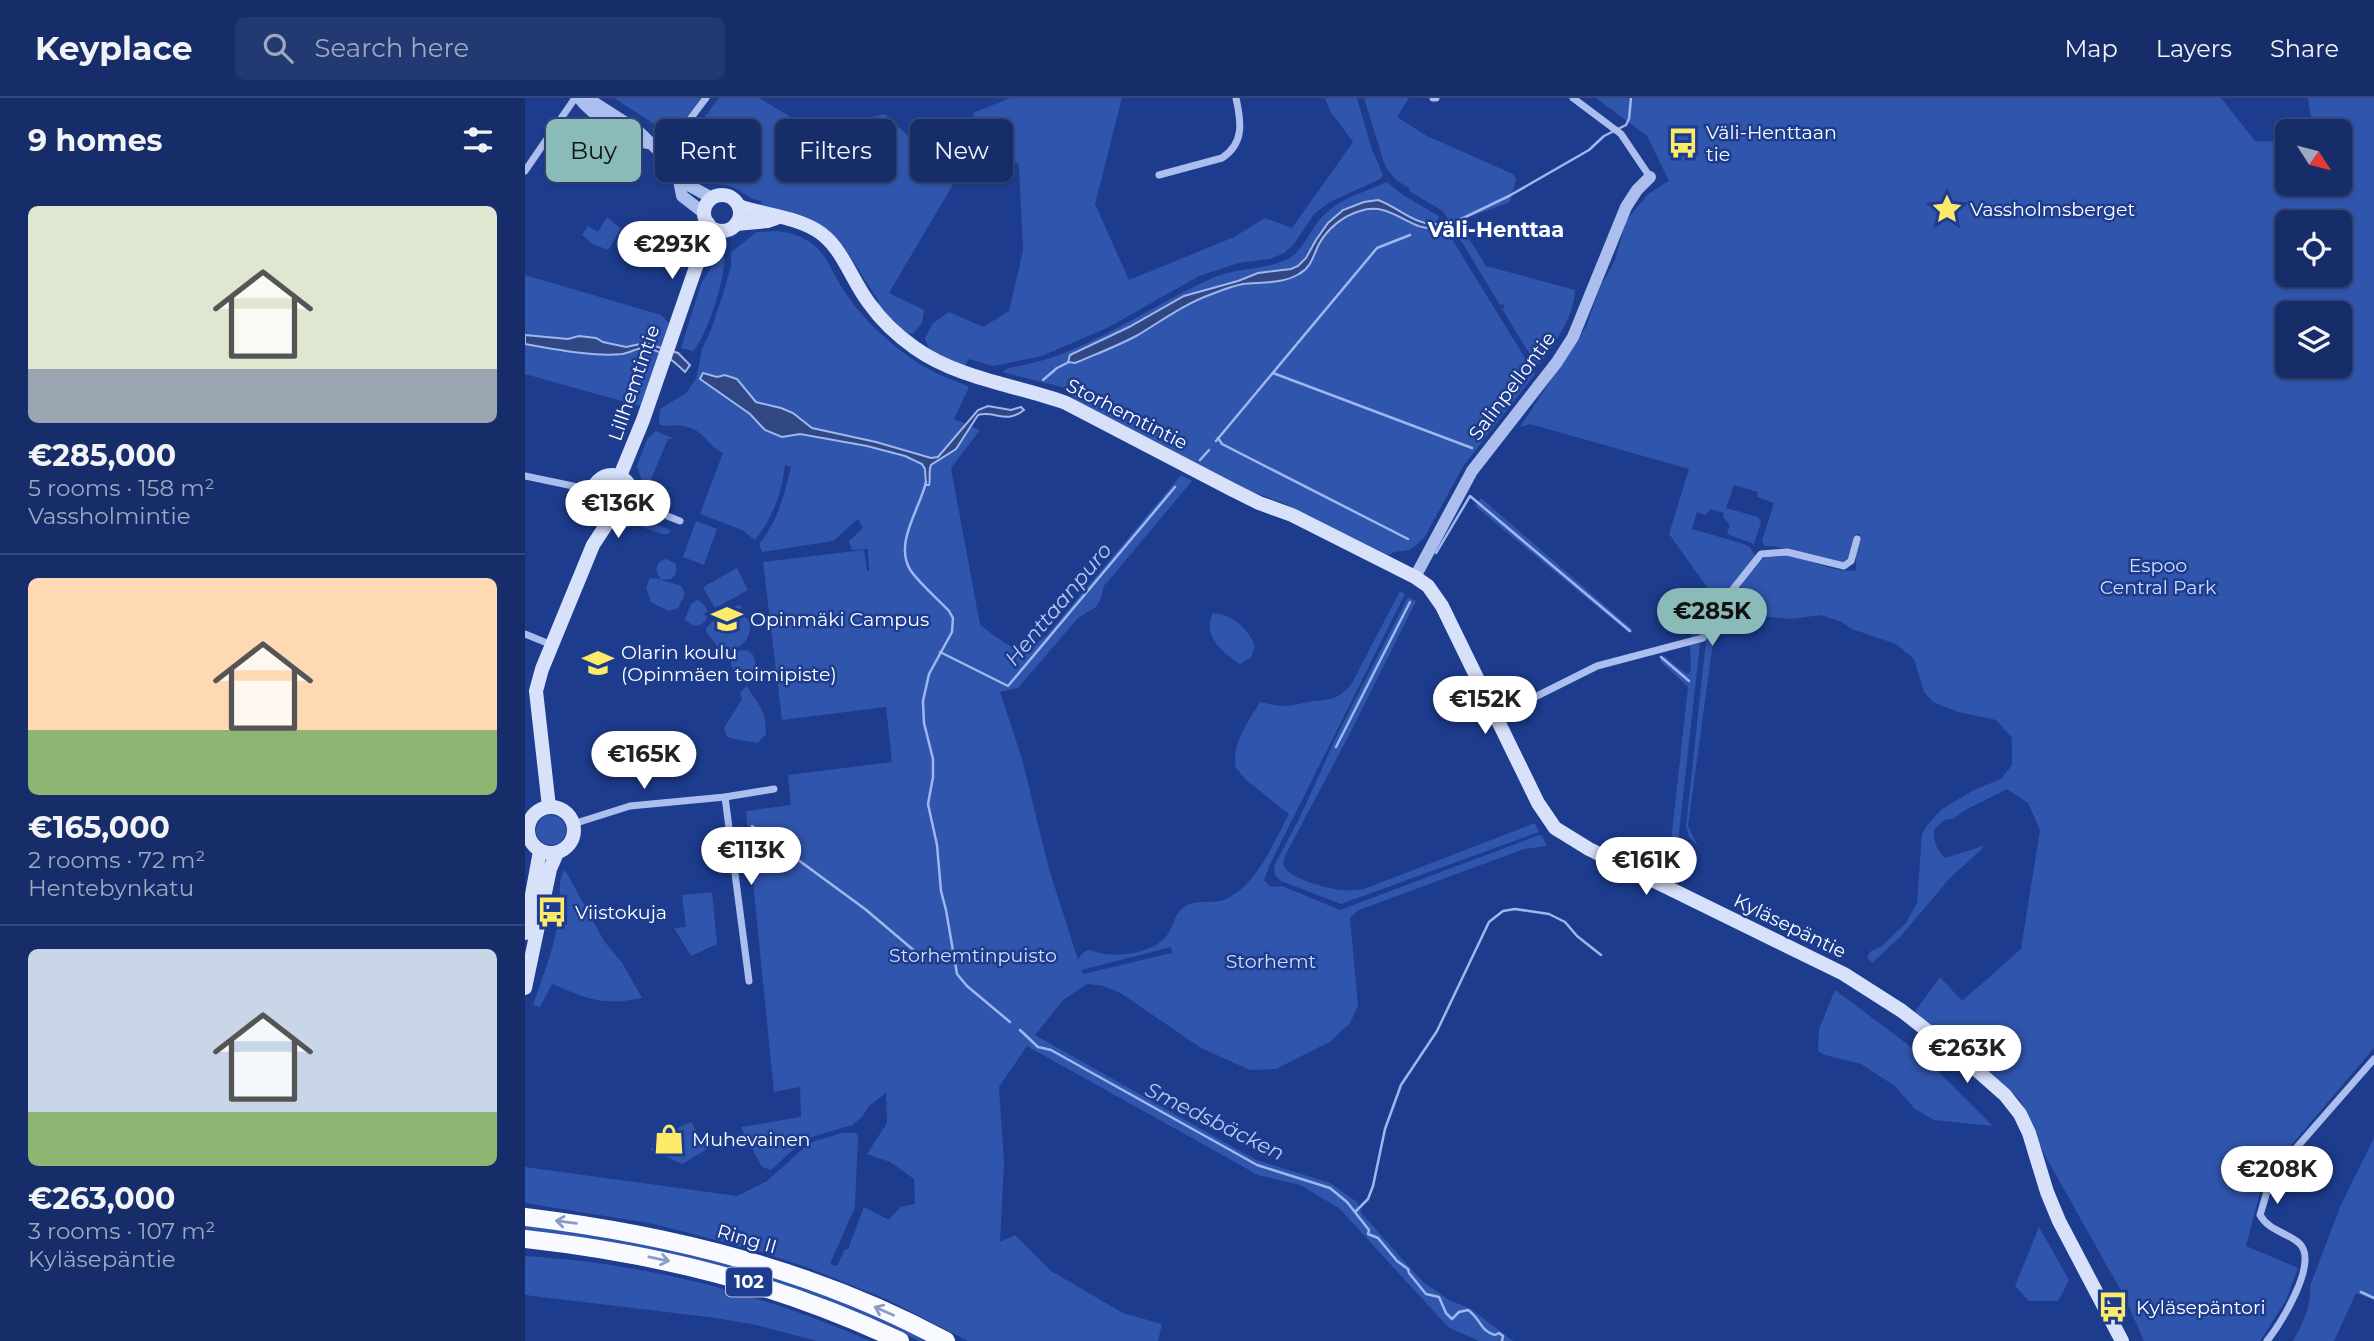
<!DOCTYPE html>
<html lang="en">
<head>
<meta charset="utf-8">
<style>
	:root { --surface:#162d6a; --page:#233972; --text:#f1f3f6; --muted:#9ea8c1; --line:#35497e; --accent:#8bbbb9 }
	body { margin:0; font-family:Montserrat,sans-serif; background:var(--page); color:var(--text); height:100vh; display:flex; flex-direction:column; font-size:26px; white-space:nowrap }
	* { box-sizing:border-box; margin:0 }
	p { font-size:23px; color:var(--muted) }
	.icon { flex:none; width:38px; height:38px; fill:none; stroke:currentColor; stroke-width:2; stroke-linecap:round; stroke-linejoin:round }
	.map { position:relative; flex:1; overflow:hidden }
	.side { display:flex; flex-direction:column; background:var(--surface); width:525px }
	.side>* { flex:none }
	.top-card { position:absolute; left:21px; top:21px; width:665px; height:63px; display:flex; gap:14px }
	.needle { width:46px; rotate:126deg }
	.controls { position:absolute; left:1750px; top:21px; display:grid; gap:14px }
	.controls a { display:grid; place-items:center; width:77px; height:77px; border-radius:10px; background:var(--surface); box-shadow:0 2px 5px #0004,0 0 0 2px var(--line); font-size:35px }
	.price { position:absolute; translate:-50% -60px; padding:0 16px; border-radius:24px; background:#fff; color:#222; font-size:23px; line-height:46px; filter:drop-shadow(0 2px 4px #0008) }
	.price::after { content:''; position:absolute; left:50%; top:42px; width:21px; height:16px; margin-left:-10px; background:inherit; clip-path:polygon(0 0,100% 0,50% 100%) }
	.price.active { background:var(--accent); color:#111 }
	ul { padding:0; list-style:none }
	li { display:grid; align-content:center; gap:14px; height:371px; padding:0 28px }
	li+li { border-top:2px solid var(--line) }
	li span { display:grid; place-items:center; height:217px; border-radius:10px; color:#555 }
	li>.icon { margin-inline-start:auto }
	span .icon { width:126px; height:126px; fill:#fffc; stroke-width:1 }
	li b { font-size:30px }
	h2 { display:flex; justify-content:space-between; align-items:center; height:84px; padding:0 28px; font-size:30px }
	.tag { padding:0 24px; border-radius:10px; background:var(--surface); box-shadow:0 2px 5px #0004,0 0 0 2px var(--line); font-size:24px; line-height:63px }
	.tag.active { background:var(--accent); color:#111 }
	header { display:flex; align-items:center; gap:42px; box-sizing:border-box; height:98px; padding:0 35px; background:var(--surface); border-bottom:2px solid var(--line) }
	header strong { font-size:33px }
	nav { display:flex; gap:38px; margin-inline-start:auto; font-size:24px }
	.search { width:490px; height:63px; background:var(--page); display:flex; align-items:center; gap:18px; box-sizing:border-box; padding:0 24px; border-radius:10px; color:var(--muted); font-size:26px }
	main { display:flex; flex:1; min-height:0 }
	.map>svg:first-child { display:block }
	.green { fill:#3055ac; fill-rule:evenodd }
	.water { fill:#314784; stroke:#9eb7ef; stroke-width:2 }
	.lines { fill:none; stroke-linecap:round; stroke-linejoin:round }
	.stream { stroke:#9eb7ef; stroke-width:2.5 }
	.minor { stroke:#abbeed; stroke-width:7 }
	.tertiary { stroke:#abbeed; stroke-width:12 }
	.secondary { stroke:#d7e1fa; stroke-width:14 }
	.trunk { stroke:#f8faff; stroke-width:18 }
	.oneway { stroke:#8a9bc6 }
	.labels { text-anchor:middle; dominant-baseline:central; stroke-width:5; stroke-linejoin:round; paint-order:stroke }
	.shield { fill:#1d3c8e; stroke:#bbc4dd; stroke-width:2 }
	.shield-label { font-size:18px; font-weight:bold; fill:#fff }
	.poi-label { font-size:19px; fill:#fff; stroke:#1d3c8e; text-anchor:start }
	.street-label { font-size:19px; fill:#fff; stroke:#1d3c8e }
	.park-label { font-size:19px; fill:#d0dcf9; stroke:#1d3c8e }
	.neighbourhood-label { font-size:21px; font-weight:bold; fill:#fff; stroke:#1d3c8e }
	.water-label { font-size:21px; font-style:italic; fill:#b7c9f4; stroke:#1d3c8e }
</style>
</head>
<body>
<header>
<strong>Keyplace</strong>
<div class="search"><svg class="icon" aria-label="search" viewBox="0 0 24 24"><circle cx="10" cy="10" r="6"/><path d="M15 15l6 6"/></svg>Search here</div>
<nav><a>Map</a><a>Layers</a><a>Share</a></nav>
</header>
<main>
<section class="side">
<h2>9 homes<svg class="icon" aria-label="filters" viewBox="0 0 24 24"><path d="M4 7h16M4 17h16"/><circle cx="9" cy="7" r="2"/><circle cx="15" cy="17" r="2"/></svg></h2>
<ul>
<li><span style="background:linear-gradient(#dfe7d0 75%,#9aa5b1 0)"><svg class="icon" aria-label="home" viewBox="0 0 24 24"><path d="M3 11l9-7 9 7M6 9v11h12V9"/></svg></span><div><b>€285,000</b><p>5 rooms · 158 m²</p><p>Vassholmintie</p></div></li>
<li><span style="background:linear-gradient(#ffd9b3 70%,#8fb573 0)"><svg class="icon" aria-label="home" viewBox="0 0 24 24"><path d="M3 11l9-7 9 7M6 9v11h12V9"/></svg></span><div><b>€165,000</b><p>2 rooms · 72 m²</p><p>Hentebynkatu</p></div></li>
<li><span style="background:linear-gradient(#c9d6e8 75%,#8fb573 0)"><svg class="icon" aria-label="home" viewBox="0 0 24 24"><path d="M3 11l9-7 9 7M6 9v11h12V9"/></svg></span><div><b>€263,000</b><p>3 rooms · 107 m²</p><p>Kyläsepäntie</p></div></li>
</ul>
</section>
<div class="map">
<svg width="1849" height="1243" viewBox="0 0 1849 1243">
	<rect width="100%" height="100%" fill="#1d3c8e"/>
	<g class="green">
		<polygon points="89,0 176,0 148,38"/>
		<path d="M194,0H234L286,31L360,16L430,83L364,195L399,212L397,225L388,236L381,235L352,207L354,204L318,147L315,149L236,109V103C222,101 219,93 207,89C188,81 177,95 164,70C160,63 156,57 157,49Z"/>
		<polygon points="485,0 597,0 570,106 604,182 709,139 740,120 767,130 828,44 805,13 800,0 832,0 846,49 858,77 855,81 805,104 789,116 769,146 759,155 745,161 713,165 674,178 584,229 517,258 468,268 444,261 439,270 405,254 400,240 408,225 424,214 458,229 484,213 498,153 494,66 458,49 448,15"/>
		<path d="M839,0H884L872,19L902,38L988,76L991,82L985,104L933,123L961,168L1050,192C1049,219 1030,245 1015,266L1009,263L977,211L980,209L978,206L975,207L918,113L884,93L885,91L871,82L860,68Z"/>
		<path d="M1071,0H1696L1730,43L1762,44V86H1815V33H1788L1783,0H1849V950L1739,1079L1721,1148L1773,1170L1760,1204L1735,1243H1619L1599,1198L1518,1054L1495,1002L1463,972L1389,915L1415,879L1437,903L1496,851L1515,732L1503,705L1482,691L1440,712L1428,721L1419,722L1409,732C1409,745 1411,751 1420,760L1458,748V750L1425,780L1376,838L1347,865L1342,859L1346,853L1357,848L1381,825L1392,805L1397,736L1403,726L1417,711L1449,692L1476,681L1487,667V640L1471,622L1433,614L1408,604L1399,594L1389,561L1371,546L1327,531L1316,524L1296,517L1266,521L1206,515L1193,528L1188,544L1163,728L1173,748L1164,739L1161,728L1181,543L1187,523L1233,464C1263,442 1299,478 1331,472V452L1335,436H1332L1325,463L1309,466L1249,448H1240L1237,443L1249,405L1232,399L1233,394L1209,387L1201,410L1233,419L1236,424L1229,446L1202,436L1205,427L1198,419L1199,415L1185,411L1181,417L1172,414L1167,431L1219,446L1225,449L1230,458C1216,488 1184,505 1176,539L1165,542L1174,516L1189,499L1144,436L1164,371L1005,326L995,329L1061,229L1075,190L1090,162L1101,123L1123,96L1144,83L1122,38ZM1762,124H1815V177H1762ZM1762,215H1815V268H1762Z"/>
		<path d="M862,84L878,97L912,117L914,119L911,124L916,131L920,130L1010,276L939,367L899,440L885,452L868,454L865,457L853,455L758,405L725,393L551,303L544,291L477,274L483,270C560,259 622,208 692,178C715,169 743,172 764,160C779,152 785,131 797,119C813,101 840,94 862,84Z"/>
		<polygon points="82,119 96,131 83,152 68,146 57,137 63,128 73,134"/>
		<path d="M253,133C302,140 300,167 324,200C335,216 349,230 364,243C378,255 393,266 409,274C420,280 433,283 444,289L429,321L455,332L426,370L455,527C480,545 492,561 521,538L656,377L667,383L579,488L576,500L571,509L553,520L493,590L475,594L497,661L524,771L553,862C555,859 558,853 564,852C567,852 571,854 574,855C589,858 608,857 622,851C653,840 643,820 659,809C671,800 689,807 701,801C733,786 748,745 764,716L721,682L711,670C706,646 723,624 735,604C756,609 758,609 778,605C801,600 811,606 827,585L875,493L880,496L745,766L739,782L745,789L757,788L815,812L1014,737L1017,738L1022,748L999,751L834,812L825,820L833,908L825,925L806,943L751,971L725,972L676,950L597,896L579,888L562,886L538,902L510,937L731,1062L805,1085L832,1104L837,1116L897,1183L924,1202L946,1211L988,1243H954L923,1229L814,1110L775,1087L733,1077L502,948L474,989L479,1065L475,1144L490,1137L526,1173L598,1215L637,1226L633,1243H443L361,1201L281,1169L229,1152L129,1126L0,1105V1069L212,1098L242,1083L282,1047L290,1043L317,1035H331L333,1039L330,1109L305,1166L312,1168L320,1151H323L339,1109L364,1122L375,1109L390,1106L389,1081L365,1064L342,1056L362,1025L361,995L344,1008L337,1019L327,1027L280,1041L246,1072L237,1069L216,1029L276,1019L275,989L249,994L221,713L266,707L263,677L367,664L361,609L257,622L238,464L339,452L342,473H344L343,451L327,452L324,443L338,430L333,421L308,443L237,454L234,446C253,423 259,398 266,369L260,367C257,394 248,420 230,442L217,432L175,416L198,355C186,350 182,339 172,333C153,323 147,331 134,326L135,311L161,295L171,281L177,251L186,232L199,193L206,168V154L232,134ZM646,849L647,855L558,876L556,872Z"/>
		<path d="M194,156L199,158C202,177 181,240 168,253L156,250L176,186Z"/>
		<polygon points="0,177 136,217 144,225 118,309 0,276"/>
		<polygon points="131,333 149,341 143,341 121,393 134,399 132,404 122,399 112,368 122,341"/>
		<circle cx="88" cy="397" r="12"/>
		<polygon points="956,400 1107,531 1104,535 950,408"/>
		<polygon points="114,420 115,420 145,432 143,436 137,436 108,426 93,436 94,429"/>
		<polygon points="171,423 192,431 179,467 158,459"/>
		<path d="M142,461L151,466V476L146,481L136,482L156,488L160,496L153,510L143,513L126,504L121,489L125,480L136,481C129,473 130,463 142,461Z"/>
		<polygon points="212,470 223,492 190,510 178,489"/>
		<path d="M883,499L891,503L822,641L763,752C761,757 757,762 759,768C763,780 804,791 816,792C823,793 831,792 839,791L1010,725L1014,734L816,806L756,783L750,777L749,768L775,719L813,635Z"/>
		<path d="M172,502C194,511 176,541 160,521L166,506Z"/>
		<path d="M214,507L217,509L213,514L225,523C226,538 221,547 207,552L200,550L201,555H198L181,534V530L198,514Z"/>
		<path d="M688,515C709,517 722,530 730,548L726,559L715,566C698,555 676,537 688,515Z"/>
		<polygon points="1175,545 1150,771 1148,774 1141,772 1144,761 1163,589 1135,563 1139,558 1160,575 1164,576 1166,571 1165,547"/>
		<circle cx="218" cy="564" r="12"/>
		<path d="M222,588C233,608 241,610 241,636L233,645L205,640L202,638L199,630L217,601L215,594Z"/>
		<circle cx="26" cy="732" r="15"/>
		<path d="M40,772L79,843L98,866L117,900C78,908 63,901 27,886L15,909L8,907C19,875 32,843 35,810C36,797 32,781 40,772Z"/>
		<polygon points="187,794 192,846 166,858 149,830 161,829 157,797"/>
		<polygon points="1310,892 1398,958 1468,1028 1409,1022 1390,1011 1370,988 1336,966 1300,957 1293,953 1294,931"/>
		<polygon points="166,1024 182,1051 157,1066 125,1051 136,1044 139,1036"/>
		<path d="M1849,1040V1202L1831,1195L1809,1243H1768C1777,1227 1787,1207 1785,1188L1816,1107Z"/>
		<path d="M0,1128C66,1136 131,1146 195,1162C268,1181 337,1211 404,1243H394C267,1181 140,1148 0,1132Z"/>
		<polygon points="1514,1129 1544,1182 1533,1203 1504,1203 1490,1188"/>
		<path d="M0,1158C120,1165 235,1195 345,1243H292L231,1227L191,1220L0,1197Z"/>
	</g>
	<g class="water">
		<path d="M853,102C873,109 890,128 913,126L914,129C886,137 868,102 835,113C818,118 803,130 794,146C788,157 787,169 774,176C757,186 737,184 718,186C707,188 697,192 687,196C659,206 638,222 613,237C593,248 571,256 550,265L543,264L545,257L604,229L659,198L713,183L733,175L766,171L773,168L781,160L791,142L803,125L818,112L839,104Z"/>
		<path d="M0,237L43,241L54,238L71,240L78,244L101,249L120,245L153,255L165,267L160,274C150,264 134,250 118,250C112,250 104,255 97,256C69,259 29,251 0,246Z"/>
		<path d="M178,275L192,279L200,277L212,281L231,304L256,310L268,315L287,330L351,344L406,360L413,359L453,312L463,308L486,312L496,309L499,312C480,327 471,312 453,317L431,351L406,367C403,374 406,380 404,387H401L400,371L397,366L380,358L342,348L275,336L257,339L240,332L225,316L175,281Z"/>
	</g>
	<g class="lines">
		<g class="stream">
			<polyline points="910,128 930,124 984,98 1064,52 1079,38 1101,27 1104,21 1106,0"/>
			<polyline points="748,275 947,350"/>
			<polyline points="518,282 532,270 544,264"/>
			<polyline points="693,340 697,346 883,441"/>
			<polyline points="691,343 852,150 885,137"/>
			<polyline points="675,362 684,352"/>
			<path d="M401,384C395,411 368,446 386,473C396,487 412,500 424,513L428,520L427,534L404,576L398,603L399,625L408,661V679L403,706L412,747L416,793L421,812L432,876L442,888L485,924"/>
			<polyline points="911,455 945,398 1105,533"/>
			<polyline points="415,554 483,588 650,389"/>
			<polyline points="1136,559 1164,583"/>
			<polyline points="811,649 885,504"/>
			<polyline points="227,728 340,811 392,855"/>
			<path d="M495,932L513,949L526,952L732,1067L805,1090L822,1104L844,1132L843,1136L853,1140L872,1163L883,1171L884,1175L901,1196L914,1199L921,1215L927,1221L934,1214L943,1212C956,1221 955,1233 970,1237L974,1235L978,1238L977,1243"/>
			<polyline points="830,1114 843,1101 848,1088 860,1031 876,987 912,933 964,824 978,813 990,811 1024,816 1040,824 1052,838 1076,857"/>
			<polyline points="1836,1194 1849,1200"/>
		</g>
		<g class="minor">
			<polyline points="908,0 911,0"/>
			<polyline points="1048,0 1096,36 1125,79"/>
			<polyline points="138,57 181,0"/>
			<polyline points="0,73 50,0"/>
			<path d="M634,77L697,60C720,45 716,23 711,0"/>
			<polyline points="0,378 67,392"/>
			<polyline points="107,404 155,423"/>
			<polyline points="0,536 27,547"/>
			<polyline points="970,619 1072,568 1178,540 1189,515 1236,456 1262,454 1319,468 1326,463 1332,441"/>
			<polyline points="200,699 224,883"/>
			<polyline points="0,721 6,721"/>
			<polyline points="48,726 105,708 200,699 249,691"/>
			<polyline points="0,733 3,734"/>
			<path d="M1742,1243C1755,1226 1795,1164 1774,1145C1761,1134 1744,1133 1735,1117L1744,1087L1751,1073L1849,961"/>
		</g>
		<g class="tertiary">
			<path d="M54,0C66,16 103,41 123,45"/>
			<polyline points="62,0 112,32 138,57 154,82 157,98 179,115"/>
			<polyline points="154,82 187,100"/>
			<polyline points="890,479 947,373 1032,264 1048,239 1101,109 1112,92 1125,79"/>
		</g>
		<g class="secondary">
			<circle cx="197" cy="115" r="18"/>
			<path d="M214,108C239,117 267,118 291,132C317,147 326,182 344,205C356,222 373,238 390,250C434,281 491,287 541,305L706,391L734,405L767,417L890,479L903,488L917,508L1013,705L1030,730L1064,751L1319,876L1377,913L1446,967L1480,997L1495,1016L1504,1035L1522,1094L1534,1123L1597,1243"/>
			<polyline points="211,126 243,123 254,119"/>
			<polyline points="173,165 195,133"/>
			<circle cx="87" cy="397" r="20"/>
			<polyline points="95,378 118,322 172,166 172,156 183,125"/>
			<polyline points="24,709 11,593 17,571 68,447 87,418"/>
			<circle cx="26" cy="732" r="23"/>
			<polyline points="0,835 15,753"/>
			<polyline points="0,890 25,771 32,755"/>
		</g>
		<g class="trunk">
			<path d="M0,1119C147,1137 290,1172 421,1243"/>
			<path d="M0,1141C134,1156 252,1185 375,1243"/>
		</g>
	</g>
	<defs><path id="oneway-shaft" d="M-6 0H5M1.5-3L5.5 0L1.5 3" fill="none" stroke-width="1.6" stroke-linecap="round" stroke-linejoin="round" transform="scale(1.75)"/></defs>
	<g class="oneway">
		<use href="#oneway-shaft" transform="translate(41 1124) rotate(-173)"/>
		<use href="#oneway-shaft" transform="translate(134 1161) rotate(12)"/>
		<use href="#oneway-shaft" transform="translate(359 1213) rotate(-156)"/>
	</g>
	<defs>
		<g id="bus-bare" transform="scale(2.415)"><path d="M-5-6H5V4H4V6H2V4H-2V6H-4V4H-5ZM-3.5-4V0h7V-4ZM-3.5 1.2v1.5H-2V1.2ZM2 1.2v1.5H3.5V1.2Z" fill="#fdea69" stroke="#1d3c8e" stroke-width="2.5" paint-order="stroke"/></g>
		<g id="sight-bare" transform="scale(2.415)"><path d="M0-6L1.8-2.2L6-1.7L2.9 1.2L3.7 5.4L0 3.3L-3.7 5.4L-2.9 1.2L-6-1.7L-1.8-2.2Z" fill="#fdea69" stroke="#1d3c8e" stroke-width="2.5" paint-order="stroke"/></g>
		<g id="school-bare" transform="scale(2.415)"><path d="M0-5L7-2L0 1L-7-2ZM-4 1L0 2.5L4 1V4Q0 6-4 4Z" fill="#fdea69" stroke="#1d3c8e" stroke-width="2.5" paint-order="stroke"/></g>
		<g id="shop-bare" transform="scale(2.415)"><path d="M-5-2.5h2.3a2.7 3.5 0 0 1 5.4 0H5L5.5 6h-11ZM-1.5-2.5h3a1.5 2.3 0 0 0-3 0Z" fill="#fdea69" stroke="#1d3c8e" stroke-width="2.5" paint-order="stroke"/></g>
	</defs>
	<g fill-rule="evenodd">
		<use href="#bus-bare" x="1158" y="45"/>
		<use href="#sight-bare" x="1422" y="111"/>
		<use href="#school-bare" x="202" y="521"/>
		<use href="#school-bare" x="73" y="565"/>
		<use href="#bus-bare" x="27" y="814"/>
		<use href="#shop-bare" x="144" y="1041"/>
		<use href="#bus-bare" x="1588" y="1209"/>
	</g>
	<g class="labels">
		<rect class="shield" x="201" y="1169.5" width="46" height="29" rx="5"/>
		<g class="shield-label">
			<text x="224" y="1184">102</text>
		</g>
		<g class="poi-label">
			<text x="1181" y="34">Väli-Henttaan<tspan x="1181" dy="22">tie</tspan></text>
			<text x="1445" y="111">Vassholmsberget</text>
			<text x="225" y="521">Opinmäki Campus</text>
			<text x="96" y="554">Olarin koulu<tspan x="96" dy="22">(Opinmäen toimipiste)</tspan></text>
			<text x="50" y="814">Viistokuja</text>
			<text x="167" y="1041">Muhevainen</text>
			<text x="1611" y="1209">Kyläsepäntori</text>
		</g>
		<g class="street-label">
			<text transform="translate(109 285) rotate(-71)">Lillhemtintie</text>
			<text transform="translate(987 288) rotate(-53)">Salinpellontie</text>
			<text transform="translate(602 316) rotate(27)">Storhemtintie</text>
			<text transform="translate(1265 828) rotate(26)">Kyläsepäntie</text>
			<text transform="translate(222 1141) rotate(16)">Ring II</text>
		</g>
		<g class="park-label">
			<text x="1633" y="467">Espoo<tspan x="1633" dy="22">Central Park</tspan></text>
			<text x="448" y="857">Storhemtinpuisto</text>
			<text x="746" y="863">Storhemt</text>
		</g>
		<g class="neighbourhood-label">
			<text x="971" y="131">Väli-Henttaa</text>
		</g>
		<g class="water-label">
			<text transform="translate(533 506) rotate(-50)">Henttaanpuro</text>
			<text transform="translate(690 1023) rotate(26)">Smedsbäcken</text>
		</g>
	</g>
</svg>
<div class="controls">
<a><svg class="needle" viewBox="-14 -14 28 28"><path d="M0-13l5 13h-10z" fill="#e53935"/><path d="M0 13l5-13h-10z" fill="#9ea8c1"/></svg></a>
<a><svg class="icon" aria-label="locate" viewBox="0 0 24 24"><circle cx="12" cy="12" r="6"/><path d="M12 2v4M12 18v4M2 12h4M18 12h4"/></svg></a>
<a><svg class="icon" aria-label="layers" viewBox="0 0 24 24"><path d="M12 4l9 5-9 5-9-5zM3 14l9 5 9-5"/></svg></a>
</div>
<b class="price" style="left:147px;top:183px">€293K</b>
<b class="price" style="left:93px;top:442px">€136K</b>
<b class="price active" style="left:1187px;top:550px">€285K</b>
<b class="price" style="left:960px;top:638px">€152K</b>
<b class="price" style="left:119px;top:693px">€165K</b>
<b class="price" style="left:226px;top:789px">€113K</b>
<b class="price" style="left:1121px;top:799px">€161K</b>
<b class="price" style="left:1442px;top:987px">€263K</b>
<b class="price" style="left:1752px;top:1108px">€208K</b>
<div class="top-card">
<a class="tag active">Buy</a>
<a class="tag">Rent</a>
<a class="tag">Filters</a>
<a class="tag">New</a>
</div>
</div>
</main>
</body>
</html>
